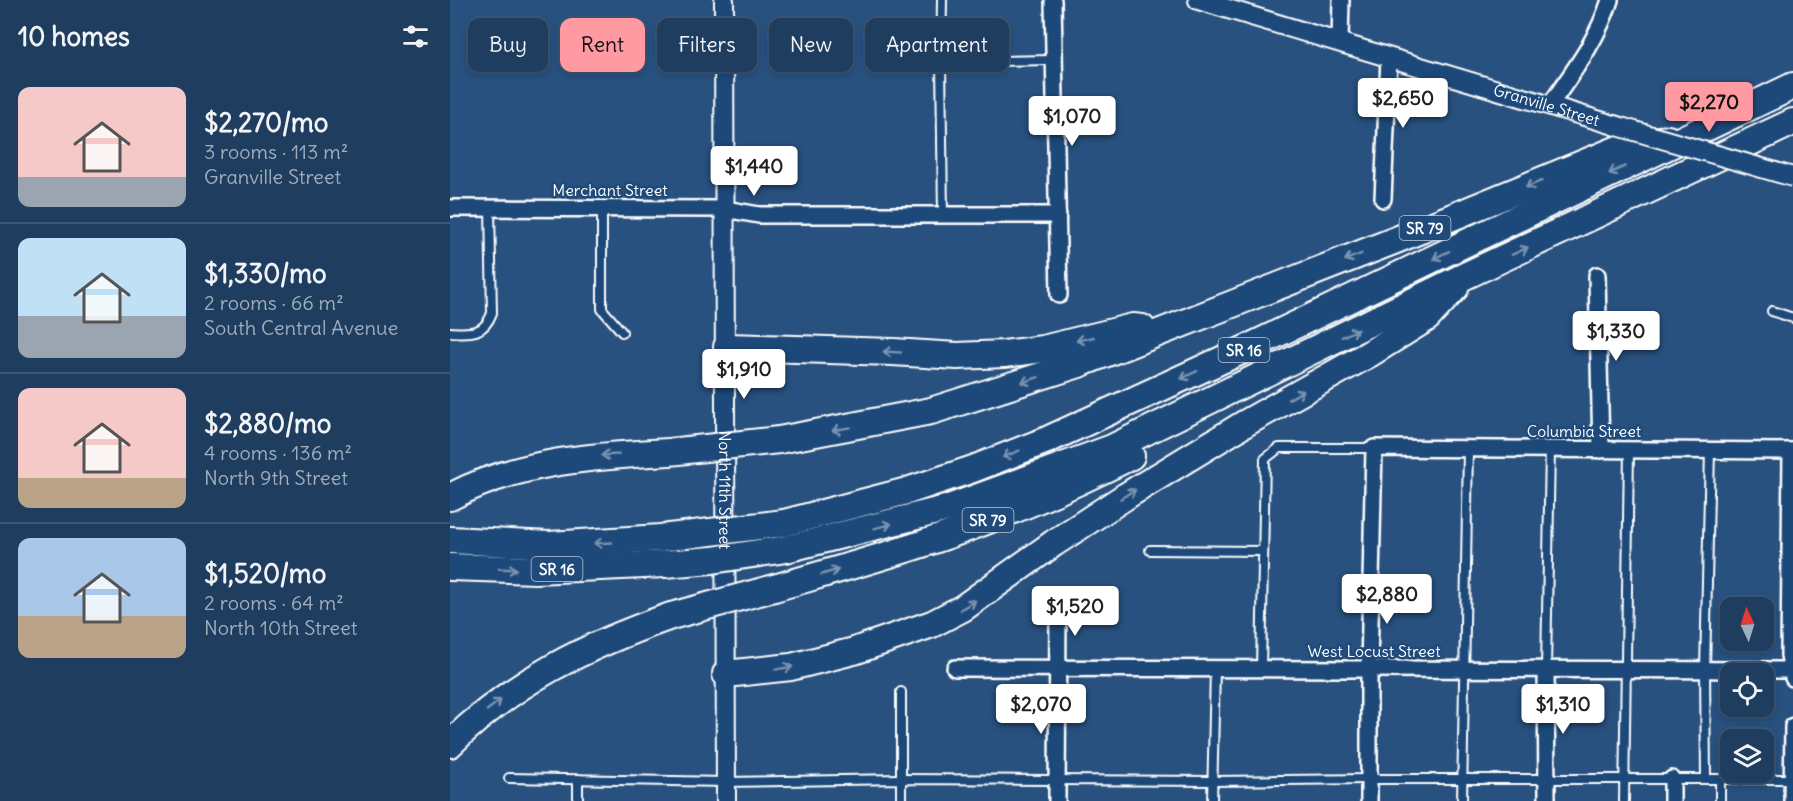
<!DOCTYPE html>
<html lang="en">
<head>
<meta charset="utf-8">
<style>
	:root { --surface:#1e3d5f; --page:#2b4868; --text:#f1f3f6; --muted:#a1aebd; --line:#3c5674; --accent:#ff9aa2 }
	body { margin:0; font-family:Delius,sans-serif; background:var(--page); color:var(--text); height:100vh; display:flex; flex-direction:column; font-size:22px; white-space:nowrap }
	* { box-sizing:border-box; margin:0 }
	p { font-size:20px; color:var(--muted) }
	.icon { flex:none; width:33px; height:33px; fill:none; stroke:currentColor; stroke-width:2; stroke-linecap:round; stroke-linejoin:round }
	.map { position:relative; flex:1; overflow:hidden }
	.details { display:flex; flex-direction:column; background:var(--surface); width:450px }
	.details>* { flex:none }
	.hud { position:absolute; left:18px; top:18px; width:570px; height:54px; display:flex; gap:12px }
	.needle { width:39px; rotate:356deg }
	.fabs { position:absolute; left:1270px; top:597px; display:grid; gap:12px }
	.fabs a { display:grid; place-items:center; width:54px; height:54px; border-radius:12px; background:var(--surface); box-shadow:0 3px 9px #0003,0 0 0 2px var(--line); font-size:30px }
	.price { position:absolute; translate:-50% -51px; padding:0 14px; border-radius:6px; background:#fff; color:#222; font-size:20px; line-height:39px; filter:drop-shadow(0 2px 3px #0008) }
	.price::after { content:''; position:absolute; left:50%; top:36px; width:18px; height:14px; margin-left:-9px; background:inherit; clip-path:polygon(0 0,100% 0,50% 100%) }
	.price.selected { background:var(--accent); color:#111 }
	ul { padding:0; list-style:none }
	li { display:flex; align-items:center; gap:18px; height:150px; padding:0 18px }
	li+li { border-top:2px solid var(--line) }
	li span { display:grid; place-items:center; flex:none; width:168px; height:120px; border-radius:12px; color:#555 }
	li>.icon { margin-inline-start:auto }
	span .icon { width:72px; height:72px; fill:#fffc; stroke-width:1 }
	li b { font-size:26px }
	h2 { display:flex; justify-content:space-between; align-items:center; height:72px; padding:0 18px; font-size:26px }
	.pill { padding:0 21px; border-radius:12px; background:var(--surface); box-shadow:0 3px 9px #0003,0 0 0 2px var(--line); font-size:21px; line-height:54px }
	.pill.selected { background:var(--accent); color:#111 }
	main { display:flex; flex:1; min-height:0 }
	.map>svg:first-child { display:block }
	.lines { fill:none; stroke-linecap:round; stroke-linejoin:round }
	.service-casing { stroke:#fff; stroke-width:12 }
	.minor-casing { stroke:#fff; stroke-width:20 }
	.tertiary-casing { stroke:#fff; stroke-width:22 }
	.motorway-casing { stroke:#fff; stroke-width:30 }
	.service { stroke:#1f4a7a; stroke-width:8 }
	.minor { stroke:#1f4a7a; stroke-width:15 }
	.tertiary { stroke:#1f4a7a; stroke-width:18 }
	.motorway { stroke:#1f4a7a; stroke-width:26 }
	.tertiary-bridge-casing { stroke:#fff; stroke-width:22; stroke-linecap:butt }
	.motorway-bridge-casing { stroke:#fff; stroke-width:30; stroke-linecap:butt }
	.tertiary-bridge { stroke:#1f4a7a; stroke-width:18 }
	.motorway-bridge { stroke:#1f4a7a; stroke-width:26 }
	.oneway { stroke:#7992af }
	.labels { text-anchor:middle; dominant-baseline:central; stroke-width:5; stroke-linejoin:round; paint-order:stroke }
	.shield { fill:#1f4a7a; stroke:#bcc9d7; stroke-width:1.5 }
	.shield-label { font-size:15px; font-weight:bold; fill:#fff }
	.street-label { font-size:16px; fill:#fff; stroke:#1f4a7a }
</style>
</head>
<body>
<main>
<section class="details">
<h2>10 homes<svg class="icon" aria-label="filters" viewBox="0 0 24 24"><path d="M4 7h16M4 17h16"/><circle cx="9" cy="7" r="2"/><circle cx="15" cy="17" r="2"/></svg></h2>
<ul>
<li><span style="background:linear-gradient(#f6c9c9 75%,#9aa5b1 0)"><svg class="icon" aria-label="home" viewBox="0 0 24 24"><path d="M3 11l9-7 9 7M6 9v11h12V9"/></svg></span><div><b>$2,270/mo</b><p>3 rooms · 113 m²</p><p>Granville Street</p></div></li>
<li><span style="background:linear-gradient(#bfe0f5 65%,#9aa5b1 0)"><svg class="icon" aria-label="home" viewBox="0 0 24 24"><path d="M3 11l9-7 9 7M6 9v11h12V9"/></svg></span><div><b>$1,330/mo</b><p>2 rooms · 66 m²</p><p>South Central Avenue</p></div></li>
<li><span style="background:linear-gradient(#f6c9c9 75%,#b9a48a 0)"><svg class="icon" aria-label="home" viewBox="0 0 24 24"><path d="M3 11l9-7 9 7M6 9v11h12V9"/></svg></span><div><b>$2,880/mo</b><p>4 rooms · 136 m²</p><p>North 9th Street</p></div></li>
<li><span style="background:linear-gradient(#a9c7e8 65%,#b9a48a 0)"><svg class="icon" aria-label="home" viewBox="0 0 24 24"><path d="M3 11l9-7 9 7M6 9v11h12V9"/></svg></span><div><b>$1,520/mo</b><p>2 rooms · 64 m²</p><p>North 10th Street</p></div></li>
</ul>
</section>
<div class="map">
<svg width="1343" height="801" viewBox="0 0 1343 801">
	<rect width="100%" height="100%" fill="#28517f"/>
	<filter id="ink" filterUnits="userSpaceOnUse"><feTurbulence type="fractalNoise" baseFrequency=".0167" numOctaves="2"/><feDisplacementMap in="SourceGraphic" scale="12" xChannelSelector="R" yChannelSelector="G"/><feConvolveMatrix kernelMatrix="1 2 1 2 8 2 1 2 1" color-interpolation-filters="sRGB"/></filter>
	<g filter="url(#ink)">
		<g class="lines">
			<g class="service-casing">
				<g id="service">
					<polyline points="491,62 492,0"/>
					<polyline points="152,208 152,309 172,332"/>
					<polyline points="493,215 491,62 603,60"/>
					<polyline points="1322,311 1343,318"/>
					<path d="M0,332C20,333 34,335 42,313L40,208"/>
					<polyline points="700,550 813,551"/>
					<polyline points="811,669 815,459 829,448 924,448"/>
					<polyline points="1096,669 1100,449"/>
					<polyline points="59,778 276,782 451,779 762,781 920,779 1343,779"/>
					<polyline points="128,779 128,801"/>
					<polyline points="1256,779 1255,670 1260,450"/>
					<polyline points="1270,779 1270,801"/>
					<polyline points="451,801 451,692"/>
					<polyline points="762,801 765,669"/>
					<polyline points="1012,801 1018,449"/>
					<polyline points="1174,801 1179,450"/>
				</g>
			</g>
			<g class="minor-casing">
				<g id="minor">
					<polyline points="603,0 609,295"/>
					<polyline points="890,41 891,0"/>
					<path d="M1100,105C1123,72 1148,39 1160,0"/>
					<polyline points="933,199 939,58"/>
					<polyline points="0,208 275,209 309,215 608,215"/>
					<polyline points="1147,275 1151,450"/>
					<polyline points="1341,451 1339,655 1343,678"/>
					<polyline points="505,668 1343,670"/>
					<polyline points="1096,669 1097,801"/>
					<polyline points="607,801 608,606"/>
					<polyline points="919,801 919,669 924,448 1343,451"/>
					<polyline points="1222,801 1222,779"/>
					<polyline points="1342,801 1343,726"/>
				</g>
			</g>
			<g class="tertiary-casing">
				<g id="tertiary">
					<path id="s1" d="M274,0L276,801"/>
					<path id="s2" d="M748,0L1164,125"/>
				</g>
			</g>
			<g class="motorway-casing">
				<g id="motorway">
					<polyline points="277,347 443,352 507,356 554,354 593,349 683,327 692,328"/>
					<polyline points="329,440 481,411 629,364 946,240 1183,143 1218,139"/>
					<path d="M0,497C68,461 143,456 219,452"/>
					<polyline points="334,523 457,491 523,469 597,440 789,352 1343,86"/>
					<polyline points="0,540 99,545 211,538"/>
					<polyline points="336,549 499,508 662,448 1017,275 1343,122"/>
					<polyline points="0,567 85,570 215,564"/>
					<path d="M324,588C376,573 427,559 478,542C548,519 615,489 681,456"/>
					<polyline points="276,674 341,667 404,651 482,624 513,608 604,543 676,496 794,424 919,354 977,318 1005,288"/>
					<path d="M0,744C65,680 136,646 221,616"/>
				</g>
			</g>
			<use href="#service" class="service"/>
			<use href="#minor" class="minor"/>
			<use href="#tertiary" class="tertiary"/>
			<use href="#motorway" class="motorway"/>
			<g class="tertiary-bridge-casing">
				<polyline id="tertiary-bridge" points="1164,125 1343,177"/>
			</g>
			<g class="motorway-bridge-casing">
				<g id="motorway-bridge">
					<polyline points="219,452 329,440"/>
					<polyline points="211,538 334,523"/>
					<polyline points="215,564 262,560 336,549"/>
					<polyline points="221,616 324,588"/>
				</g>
			</g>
			<use href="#tertiary-bridge" class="tertiary-bridge"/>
			<use href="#motorway-bridge" class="motorway-bridge"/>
		</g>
		<defs><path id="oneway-shaft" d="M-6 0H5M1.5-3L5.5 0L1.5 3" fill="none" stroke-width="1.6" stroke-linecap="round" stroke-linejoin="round" transform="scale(1.5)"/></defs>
		<g class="oneway">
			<use href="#oneway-shaft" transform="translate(1167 170) rotate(155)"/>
			<use href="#oneway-shaft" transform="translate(1084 184) rotate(158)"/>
			<use href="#oneway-shaft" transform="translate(1070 251) rotate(-25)"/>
			<use href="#oneway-shaft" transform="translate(991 255) rotate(154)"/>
			<use href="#oneway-shaft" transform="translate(903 257) rotate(159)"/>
			<use href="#oneway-shaft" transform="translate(900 333) rotate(-26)"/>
			<use href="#oneway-shaft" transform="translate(635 339) rotate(167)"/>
			<use href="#oneway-shaft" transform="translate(442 352) rotate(-177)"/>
			<use href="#oneway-shaft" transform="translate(739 375) rotate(155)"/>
			<use href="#oneway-shaft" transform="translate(580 380) rotate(162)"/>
			<use href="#oneway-shaft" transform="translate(846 395) rotate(-29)"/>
			<use href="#oneway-shaft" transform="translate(391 429) rotate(170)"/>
			<use href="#oneway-shaft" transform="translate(561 454) rotate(158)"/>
			<use href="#oneway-shaft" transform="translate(160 455) rotate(177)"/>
			<use href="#oneway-shaft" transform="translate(678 494) rotate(-32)"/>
			<use href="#oneway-shaft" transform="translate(433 526) rotate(-15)"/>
			<use href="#oneway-shaft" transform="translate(153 543) rotate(177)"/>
			<use href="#oneway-shaft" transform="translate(58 569) rotate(2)"/>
			<use href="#oneway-shaft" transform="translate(380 572) rotate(-16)"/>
			<use href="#oneway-shaft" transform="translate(518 605) rotate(-31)"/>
			<use href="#oneway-shaft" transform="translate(334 668) rotate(-10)"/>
			<use href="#oneway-shaft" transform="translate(44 705) rotate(-38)"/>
		</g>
	</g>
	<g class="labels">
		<g class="shield">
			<rect x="949.5" y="216" width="51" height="24" rx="4.5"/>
			<rect x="768.5" y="338" width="51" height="24" rx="4.5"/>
			<rect x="512.5" y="508" width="51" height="24" rx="4.5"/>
			<rect x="81.5" y="557" width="51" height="24" rx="4.5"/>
		</g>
		<g class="shield-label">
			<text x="975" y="228">SR 79</text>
			<text x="794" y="350">SR 16</text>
			<text x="538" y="520">SR 79</text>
			<text x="107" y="569">SR 16</text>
		</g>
		<g class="street-label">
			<text stroke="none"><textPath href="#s2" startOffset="364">Granville Street</textPath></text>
			<text x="160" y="190">Merchant Street</text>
			<text x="1134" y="431">Columbia Street</text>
			<text stroke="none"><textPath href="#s1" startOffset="490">North 11th Street</textPath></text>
			<text x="924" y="651">West Locust Street</text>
		</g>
	</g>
</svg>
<div class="fabs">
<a><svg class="needle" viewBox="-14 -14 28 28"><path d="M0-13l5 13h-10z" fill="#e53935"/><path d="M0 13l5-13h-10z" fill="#a1aebd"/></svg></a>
<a><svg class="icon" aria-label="locate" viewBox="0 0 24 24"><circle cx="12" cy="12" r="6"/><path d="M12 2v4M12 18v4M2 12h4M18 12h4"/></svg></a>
<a><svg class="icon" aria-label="layers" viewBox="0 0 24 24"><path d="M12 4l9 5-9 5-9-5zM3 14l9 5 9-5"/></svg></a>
</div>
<b class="price" style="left:953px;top:129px">$2,650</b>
<b class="price selected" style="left:1259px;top:133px">$2,270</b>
<b class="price" style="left:622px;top:147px">$1,070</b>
<b class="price" style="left:304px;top:197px">$1,440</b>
<b class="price" style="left:1166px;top:362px">$1,330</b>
<b class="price" style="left:294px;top:400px">$1,910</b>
<b class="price" style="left:937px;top:625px">$2,880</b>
<b class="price" style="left:625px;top:637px">$1,520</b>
<b class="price" style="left:591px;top:735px">$2,070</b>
<b class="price" style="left:1113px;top:735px">$1,310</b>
<div class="hud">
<a class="pill">Buy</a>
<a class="pill selected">Rent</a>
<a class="pill">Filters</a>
<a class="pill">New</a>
<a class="pill">Apartment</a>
</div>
</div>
</main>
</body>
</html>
